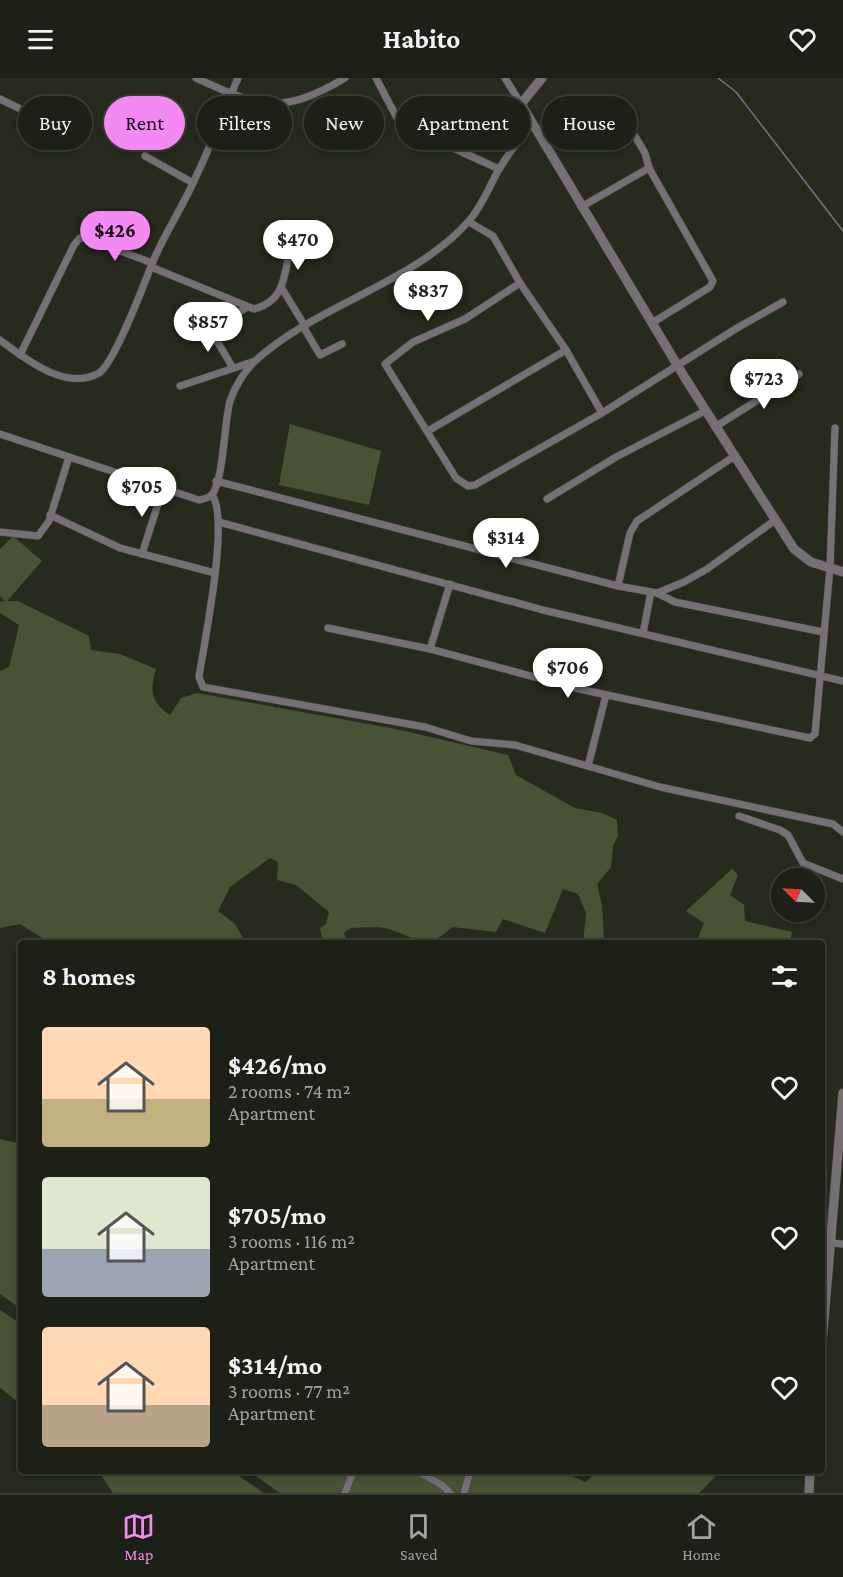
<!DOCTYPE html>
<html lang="en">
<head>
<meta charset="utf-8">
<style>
	:root { --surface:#1c2016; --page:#25281f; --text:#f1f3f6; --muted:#a0a3a1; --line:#3a3e35; --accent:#f38af2 }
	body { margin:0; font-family:"Crimson Pro",serif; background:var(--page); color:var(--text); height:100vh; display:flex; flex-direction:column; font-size:22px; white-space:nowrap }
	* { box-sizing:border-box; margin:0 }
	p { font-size:20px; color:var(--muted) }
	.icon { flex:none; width:33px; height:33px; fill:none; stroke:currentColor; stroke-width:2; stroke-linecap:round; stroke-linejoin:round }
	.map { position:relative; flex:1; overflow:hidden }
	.panel { position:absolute; left:18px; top:862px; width:807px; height:534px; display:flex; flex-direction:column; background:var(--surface); border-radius:6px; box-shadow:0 3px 9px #0003,0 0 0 2px var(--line) }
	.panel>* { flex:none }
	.top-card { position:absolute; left:18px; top:18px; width:807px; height:54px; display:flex; gap:12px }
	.needle { width:39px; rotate:294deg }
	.fabs { position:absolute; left:771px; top:790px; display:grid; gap:12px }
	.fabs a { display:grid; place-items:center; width:54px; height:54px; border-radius:50%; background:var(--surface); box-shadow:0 3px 9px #0003,0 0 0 2px var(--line); font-size:30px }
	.price { position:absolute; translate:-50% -51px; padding:0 14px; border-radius:21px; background:#fff; color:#222; font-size:20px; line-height:39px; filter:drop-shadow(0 2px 3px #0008) }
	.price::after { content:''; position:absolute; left:50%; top:36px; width:18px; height:14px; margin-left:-9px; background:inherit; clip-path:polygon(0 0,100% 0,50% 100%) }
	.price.current { background:var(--accent); color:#111 }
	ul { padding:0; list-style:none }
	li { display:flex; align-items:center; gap:18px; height:150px; padding:0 24px }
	li span { display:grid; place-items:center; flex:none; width:168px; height:120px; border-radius:6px; color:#555 }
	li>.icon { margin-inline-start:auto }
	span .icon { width:72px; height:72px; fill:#fffc; stroke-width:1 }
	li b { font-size:26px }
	h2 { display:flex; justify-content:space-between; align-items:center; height:72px; padding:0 24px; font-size:26px }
	.tag { padding:0 21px; border-radius:27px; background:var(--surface); box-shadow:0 3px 9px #0003,0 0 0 2px var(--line); font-size:21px; line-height:54px }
	.tag.current { background:var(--accent); color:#111 }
	header { display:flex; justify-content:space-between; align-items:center; height:78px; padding:0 24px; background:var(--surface); font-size:27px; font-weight:700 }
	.menu { display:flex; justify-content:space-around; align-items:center; height:84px; border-top:2px solid var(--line); background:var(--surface); font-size:16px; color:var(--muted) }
	.menu a { display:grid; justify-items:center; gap:3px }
	.menu .current { color:var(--accent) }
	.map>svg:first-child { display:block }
	.green { fill:#485234 }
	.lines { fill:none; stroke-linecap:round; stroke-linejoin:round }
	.stream { stroke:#896888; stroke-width:1.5 }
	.minor-casing { stroke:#43473b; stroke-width:8 }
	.tertiary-casing { stroke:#43473b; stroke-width:10 }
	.minor { stroke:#767076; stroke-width:7 }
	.tertiary { stroke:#767076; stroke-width:9 }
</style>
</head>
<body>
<header><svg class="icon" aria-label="menu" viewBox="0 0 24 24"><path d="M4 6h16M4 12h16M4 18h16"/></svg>Habito<svg class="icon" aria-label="heart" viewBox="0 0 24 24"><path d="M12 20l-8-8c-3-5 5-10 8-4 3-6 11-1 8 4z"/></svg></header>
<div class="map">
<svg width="843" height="1415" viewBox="0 0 843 1415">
	<rect width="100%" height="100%" fill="#262b1e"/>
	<g class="green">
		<polygon points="290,346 381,373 369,427 279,407"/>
		<path d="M13,458L42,483L7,523H18L89,558L91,572L120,576L156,591C150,612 150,624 170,637L181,620L197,615L396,651L508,677L516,697L575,730L602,735L617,742L618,758L613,768L611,789L597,806L602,827L604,865H583L586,835L578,816L563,811L545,855L503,841L496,854L452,849C427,874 415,859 388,851C378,848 362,850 351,850L344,855L347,863L366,865H328L322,860L320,850L326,846L329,834L296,807L277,802L278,784L270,780L230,809L218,833L235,846L246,865H50L20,846L0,850V593L9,589L19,547L0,535V524L5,523L0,518V471Z"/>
		<polygon points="732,791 738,797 730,817 744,827 745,843 792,854 790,865 696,865 704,845 686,833"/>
		<polygon points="0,1061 21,1066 21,1231 0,1216"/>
		<polygon points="0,1232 21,1246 21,1326 0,1310"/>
		<polygon points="99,1394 233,1394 264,1415 113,1415"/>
		<polygon points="250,1394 567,1394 569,1397 586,1404 595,1394 720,1394 699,1415 280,1415"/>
	</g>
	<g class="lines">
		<polyline class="stream" points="718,0 736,14 843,153"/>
		<g class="minor-casing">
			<g id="minor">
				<path d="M196,0C259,29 281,38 345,0"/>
				<polyline points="376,0 397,40 405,48 499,91"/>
				<polyline points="505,0 521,26"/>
				<polyline points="0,21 37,39"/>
				<polyline points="613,21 645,75 649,90 713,203 710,209 652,245"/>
				<polyline points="145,78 193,105"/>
				<polyline points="581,129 649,90"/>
				<polyline points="469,144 493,158 520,205 566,272 602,335"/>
				<path d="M151,189L254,231C285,223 284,198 290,171"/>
				<polyline points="520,205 465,241 413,264 385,286 456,400 468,408 475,407 602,335 737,250 783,224"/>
				<polyline points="281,209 305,248"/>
				<polyline points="304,250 320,277 342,266"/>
				<path d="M0,262C24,280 66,314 99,295C114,286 144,206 152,186C163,158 181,132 193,105C210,70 223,35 238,0"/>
				<polyline points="20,277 74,167 80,160 87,160 152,185"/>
				<polyline points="233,290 211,253 247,229"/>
				<polyline points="180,308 255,283"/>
				<polyline points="715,349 799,296"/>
				<polyline points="428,353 566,272"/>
				<path d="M0,356L199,422C204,421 209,420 212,417C224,400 224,345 230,323C235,309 244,294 254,284C315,227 411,207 468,144C481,130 489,109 498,93C508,76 520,60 532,44"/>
				<polyline points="216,403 618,508 657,515 684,504 707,491 774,443"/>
				<path d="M212,417C230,441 204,565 199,599L203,609L425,649L471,663L515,667L660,709L833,746L843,754"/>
				<polyline points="547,421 616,379 705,333"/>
				<polyline points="50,437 120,470 215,495"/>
				<polyline points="219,444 543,532 843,603"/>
				<polyline points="0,454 38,458 49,443 69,379"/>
				<polyline points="142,476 163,410"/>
				<polyline points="618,508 630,455 637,443 733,379"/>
				<polyline points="657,515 675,524 823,554"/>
				<polyline points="328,550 430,571 579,611 810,660 815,656 830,490 835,350"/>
				<polyline points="643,555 651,514"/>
				<polyline points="430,571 450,506"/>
				<polyline points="588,688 606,617"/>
				<polyline points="739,738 780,752 788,757 803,785 843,801"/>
				<polyline points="831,1165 843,1166"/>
				<polyline points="419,1394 442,1407 450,1415"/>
				<polyline points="345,1415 353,1394"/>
				<polyline points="464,1415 470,1394"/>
			</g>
		</g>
		<g class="tertiary-casing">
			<g id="tertiary">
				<polyline points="542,0 521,26 685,300 794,471 811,484 843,494"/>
				<polyline points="822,1265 843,1015"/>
				<polyline points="809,1415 810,1394"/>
			</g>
		</g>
		<use href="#minor" class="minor"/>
		<use href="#tertiary" class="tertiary"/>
	</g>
</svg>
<div class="fabs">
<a><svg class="needle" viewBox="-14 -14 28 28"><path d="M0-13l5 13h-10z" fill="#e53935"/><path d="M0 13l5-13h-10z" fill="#a0a3a1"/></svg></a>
</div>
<b class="price current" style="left:115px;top:184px">$426</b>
<b class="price" style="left:298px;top:193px">$470</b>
<b class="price" style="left:428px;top:244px">$837</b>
<b class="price" style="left:208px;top:275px">$857</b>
<b class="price" style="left:764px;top:332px">$723</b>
<b class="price" style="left:142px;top:440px">$705</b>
<b class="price" style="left:506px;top:491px">$314</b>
<b class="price" style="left:568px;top:621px">$706</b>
<div class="top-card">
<a class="tag">Buy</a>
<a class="tag current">Rent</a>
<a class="tag">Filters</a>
<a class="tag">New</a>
<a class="tag">Apartment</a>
<a class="tag">House</a>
</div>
<section class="panel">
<h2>8 homes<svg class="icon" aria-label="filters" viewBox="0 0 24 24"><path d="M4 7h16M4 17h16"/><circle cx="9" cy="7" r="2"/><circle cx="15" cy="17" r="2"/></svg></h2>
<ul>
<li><span style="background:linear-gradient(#ffd9b3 60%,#c2b280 0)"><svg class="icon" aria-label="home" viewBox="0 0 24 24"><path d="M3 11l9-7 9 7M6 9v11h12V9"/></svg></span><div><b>$426/mo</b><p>2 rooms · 74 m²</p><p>Apartment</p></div><svg class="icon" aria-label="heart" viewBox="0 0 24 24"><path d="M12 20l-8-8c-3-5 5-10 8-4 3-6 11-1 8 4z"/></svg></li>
<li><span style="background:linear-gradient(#dfe7d0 60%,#9aa5b1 0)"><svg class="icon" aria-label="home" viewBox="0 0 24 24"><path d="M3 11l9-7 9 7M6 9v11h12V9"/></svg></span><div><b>$705/mo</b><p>3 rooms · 116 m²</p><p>Apartment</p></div><svg class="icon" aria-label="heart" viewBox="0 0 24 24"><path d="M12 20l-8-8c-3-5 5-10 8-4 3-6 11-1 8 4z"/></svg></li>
<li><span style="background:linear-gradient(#ffd9b3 65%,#b9a48a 0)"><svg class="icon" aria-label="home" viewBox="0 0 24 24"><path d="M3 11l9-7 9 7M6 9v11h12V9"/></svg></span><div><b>$314/mo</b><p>3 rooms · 77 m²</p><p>Apartment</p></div><svg class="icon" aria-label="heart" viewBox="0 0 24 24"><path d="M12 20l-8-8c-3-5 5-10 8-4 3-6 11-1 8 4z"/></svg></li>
</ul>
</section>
</div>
<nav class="menu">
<a class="current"><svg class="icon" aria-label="map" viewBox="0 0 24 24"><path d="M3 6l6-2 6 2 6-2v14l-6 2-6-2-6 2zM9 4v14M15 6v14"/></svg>Map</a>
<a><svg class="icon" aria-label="saved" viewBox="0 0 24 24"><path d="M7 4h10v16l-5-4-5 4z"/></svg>Saved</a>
<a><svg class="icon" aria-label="home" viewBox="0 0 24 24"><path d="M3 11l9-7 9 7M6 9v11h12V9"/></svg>Home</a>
</nav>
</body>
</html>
